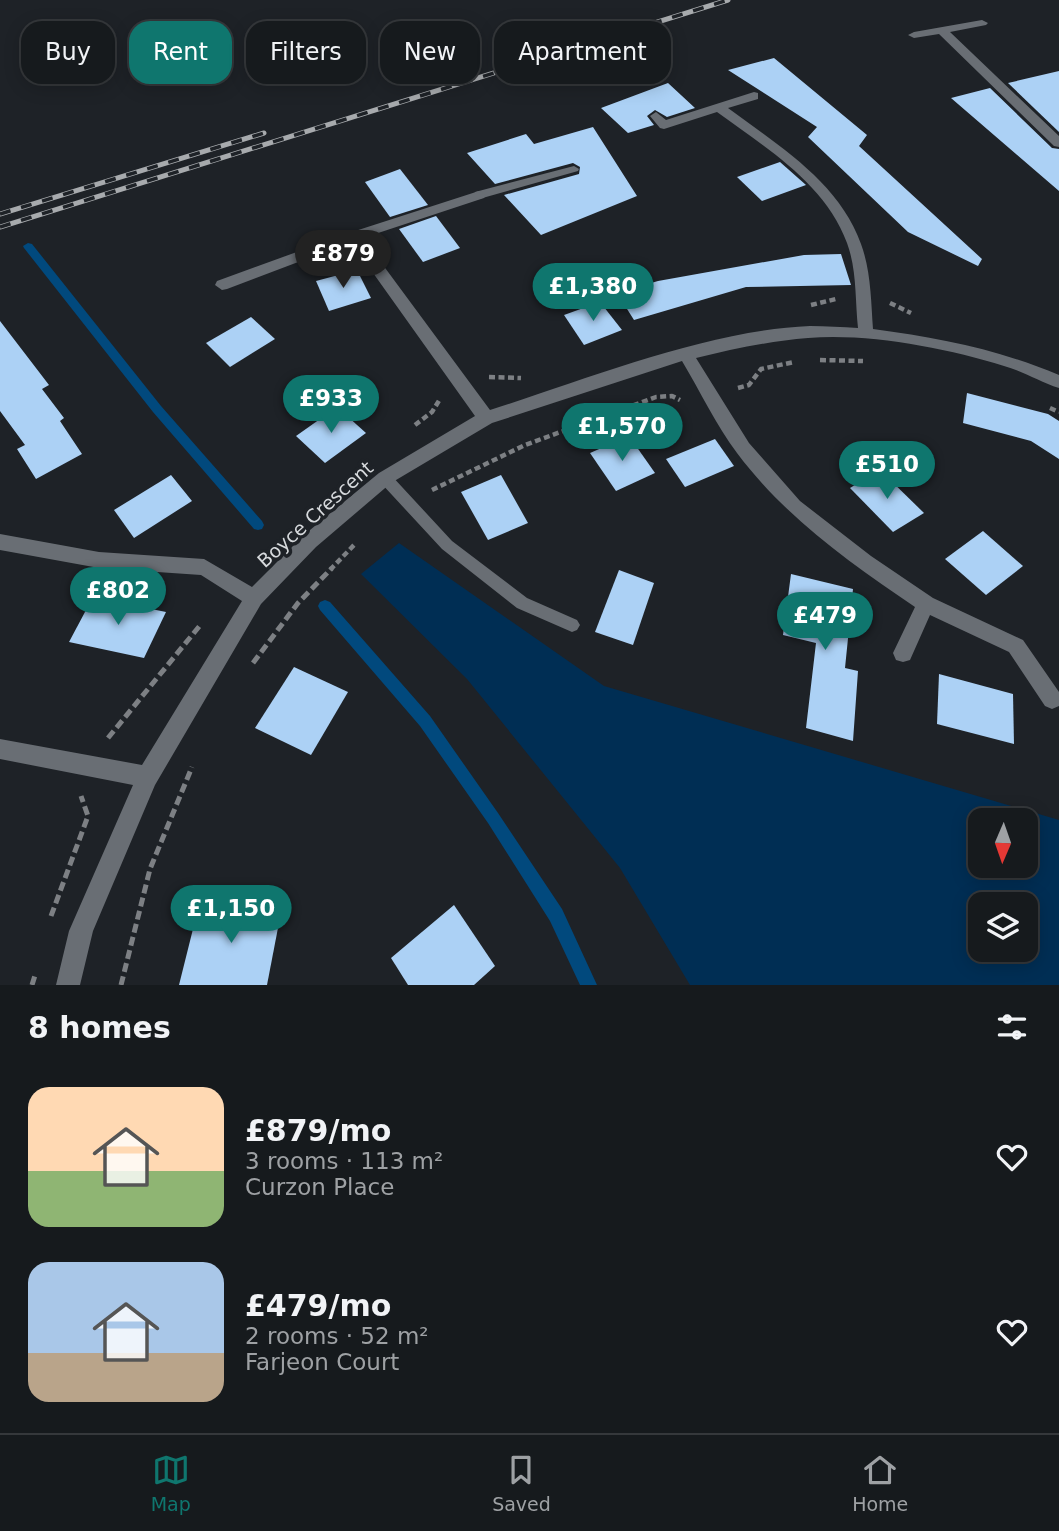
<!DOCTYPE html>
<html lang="en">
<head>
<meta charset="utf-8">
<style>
	:root { --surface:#161a1d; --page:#1f2326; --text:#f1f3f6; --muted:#9ea1a4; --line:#35383b; --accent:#0f766e }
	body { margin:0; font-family:"DejaVu Sans",sans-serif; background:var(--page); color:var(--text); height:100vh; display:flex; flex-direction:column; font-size:26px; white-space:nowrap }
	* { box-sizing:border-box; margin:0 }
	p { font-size:23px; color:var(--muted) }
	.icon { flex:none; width:38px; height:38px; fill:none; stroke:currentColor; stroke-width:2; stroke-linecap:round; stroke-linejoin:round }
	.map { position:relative; height:985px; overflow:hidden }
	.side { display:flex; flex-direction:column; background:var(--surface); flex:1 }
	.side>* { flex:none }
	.top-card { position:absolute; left:21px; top:21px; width:700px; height:63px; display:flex; gap:14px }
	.needle { width:46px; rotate:182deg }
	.controls { position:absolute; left:968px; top:808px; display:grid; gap:14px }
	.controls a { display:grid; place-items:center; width:70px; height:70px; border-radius:14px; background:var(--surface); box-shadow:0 4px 18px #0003,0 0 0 2px var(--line); font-size:35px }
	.price { position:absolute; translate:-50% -60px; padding:0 16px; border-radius:24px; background:var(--accent); color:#fff; font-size:23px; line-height:46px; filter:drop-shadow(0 2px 4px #0008) }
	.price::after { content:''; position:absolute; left:50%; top:42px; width:21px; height:16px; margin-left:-10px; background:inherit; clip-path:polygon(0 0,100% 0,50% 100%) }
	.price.on { background:#222; color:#fff }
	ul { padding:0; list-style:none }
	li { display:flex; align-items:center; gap:21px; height:175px; padding:0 28px }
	li span { display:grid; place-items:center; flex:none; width:196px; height:140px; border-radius:21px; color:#555 }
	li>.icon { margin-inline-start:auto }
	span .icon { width:84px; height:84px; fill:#fffc; stroke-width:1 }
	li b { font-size:30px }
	h2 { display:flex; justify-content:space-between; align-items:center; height:84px; padding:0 28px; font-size:30px }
	.tag { padding:0 24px; border-radius:21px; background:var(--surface); box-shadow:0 4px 18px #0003,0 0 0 2px var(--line); font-size:24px; line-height:63px }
	.tag.on { background:var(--accent); color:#fff }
	.tab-bar { display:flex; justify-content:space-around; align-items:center; height:98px; border-top:2px solid var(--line); background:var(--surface); font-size:19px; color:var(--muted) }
	.tab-bar a { display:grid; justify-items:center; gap:4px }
	.tab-bar .on { color:var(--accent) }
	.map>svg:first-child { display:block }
	.green { fill:#002e54; fill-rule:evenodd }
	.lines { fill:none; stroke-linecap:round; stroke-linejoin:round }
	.stream { fill:#01497d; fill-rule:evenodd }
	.building { fill:#acd1f5 }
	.path-far1 { stroke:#7d8084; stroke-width:4.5; stroke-dasharray:6 3.5; stroke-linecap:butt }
	.path { stroke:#7d8084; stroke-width:5; stroke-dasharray:9 4.5; stroke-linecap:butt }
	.lane { fill:#696e74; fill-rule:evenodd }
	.street { fill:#696e74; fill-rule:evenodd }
	.rail-casing { stroke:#a7aaad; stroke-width:5 }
	.rail { stroke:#1e2227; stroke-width:3.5; stroke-dasharray:11; stroke-linecap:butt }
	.labels { text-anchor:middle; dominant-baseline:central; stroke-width:7; stroke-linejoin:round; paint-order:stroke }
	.street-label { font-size:19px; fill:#d7dadd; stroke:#1e2227 }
</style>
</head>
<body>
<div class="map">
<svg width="1059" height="985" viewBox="0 0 1059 985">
	<rect width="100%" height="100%" fill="#1e2227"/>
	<path class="green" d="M399,543L604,686L1059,820V985H690L620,868L467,679L361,574ZM980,821H1026V866H980ZM980,905H1026V950H980Z"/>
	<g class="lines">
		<g class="stream">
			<polygon points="28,243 32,244 161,406 262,521 264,525 262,529 258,530 254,529 153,412 24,248 23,246"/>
			<polygon points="325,600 330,602 430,716 498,813 562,909 597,985 580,985 550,921 488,823 420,726 320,610 318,606 320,602"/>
		</g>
	</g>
	<g class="building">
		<polygon points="774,58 867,135 859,146 982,259 978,266 908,232 808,137 817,127 728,70"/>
		<polygon points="1059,71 1059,132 1008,83"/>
		<polygon points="668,83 695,108 667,117 655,110 647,116 654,125 628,133 601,108"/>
		<polygon points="990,88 1052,148 1059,149 1059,191 951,98"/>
		<polygon points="593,127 637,196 541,235 504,195 579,174 580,167 573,163 495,184 467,153 526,134 534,144"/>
		<polygon points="780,162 806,185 762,201 737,177"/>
		<polygon points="400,169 428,205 390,217 365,182"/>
		<polygon points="436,216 460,248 423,262 399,229"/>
		<polygon points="841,254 851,285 746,287 634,320 617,293 658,281 804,255"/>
		<polygon points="357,270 371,298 329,311 316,281"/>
		<polygon points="600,302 622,330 584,345 564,315"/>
		<polygon points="251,317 275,339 230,367 206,343"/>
		<polygon points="0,321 49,385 42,389 64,418 60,421 82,454 36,479 17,449 25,445 0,411"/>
		<polygon points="967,393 1048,414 1059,421 1059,459 1031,441 963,423"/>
		<polygon points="337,407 366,433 325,463 296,436"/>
		<polygon points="629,436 655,473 616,491 590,453"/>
		<polygon points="715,439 734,466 685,487 666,459"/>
		<polygon points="880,470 924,513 893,532 850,488"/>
		<polygon points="171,475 192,501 134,538 114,510"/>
		<polygon points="501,475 528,523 488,540 461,492"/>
		<polygon points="983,531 1023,566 986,595 945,559"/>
		<polygon points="619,570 654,583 633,645 595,632"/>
		<polygon points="791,574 853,589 845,668 858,671 853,741 806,728 816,643 783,635"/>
		<polygon points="93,597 166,612 144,658 69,642"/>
		<polygon points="294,667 348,692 311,755 255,728"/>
		<polygon points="939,674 1013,694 1014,744 937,724"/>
		<polygon points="200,901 282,907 267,985 179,985"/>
		<polygon points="454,905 495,966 474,985 408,985 391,958"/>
	</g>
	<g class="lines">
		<g class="path-far1">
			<polyline points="890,303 911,313"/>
			<polyline points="811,305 836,299"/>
			<polyline points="820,360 863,361"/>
			<polyline points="489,377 521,378"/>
			<polyline points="738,388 749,385 761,369 794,362"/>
			<polyline points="1050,408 1059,412"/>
			<polyline points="415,425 432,412 440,399"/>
			<polyline points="432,490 525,445 656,397 672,396 680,400"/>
			<polyline points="330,570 354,545"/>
		</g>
		<g class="path">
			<polyline points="253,663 298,603 332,568"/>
			<polyline points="108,738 202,623"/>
			<polyline points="51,916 88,816 81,796"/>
			<polyline points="32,985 36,972"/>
			<polyline points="121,985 150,869 192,767"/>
		</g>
		<g class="lane">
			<polygon points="574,166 579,169 578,171 479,199 474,195 475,192"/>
			<polygon points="385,472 390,474 452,541 527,598 577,620 580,625 577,630 572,632 517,608 442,549 380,482 378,478 380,474"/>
		</g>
		<g class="street">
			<polygon points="982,20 988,23 986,25 950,32 1059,136 1059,147 1054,146 939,34 914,38 908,35 914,32"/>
			<path d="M754,92L758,93V99L728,108C779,146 839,182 861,244C871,271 871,301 873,329C940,338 997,349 1059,375V388C1040,382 1023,371 1004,366C946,348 869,333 808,338C770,341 733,349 696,358L749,443L800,501L871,556L933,598L1023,640L1059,692V706L1052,709L1045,706L1009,652L930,615L910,660L903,662L896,660L893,653L915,607C850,563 785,517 737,453C716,425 700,391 682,361L492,423L391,483L316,547L261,604L155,785L93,931L80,985H56L69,931L133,785L0,759V739L142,765L242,601L201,575L99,568L0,550V534L99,552L204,559L252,587L304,535L379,473L475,416L351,242L227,289L222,290L215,285L217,281L349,233L479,191L486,195L484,198L363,238L490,410C587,379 708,330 810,326C826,326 842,327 858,328C855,300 857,270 847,243C825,183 766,148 717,112L664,129L660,128L650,116L656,112L666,120Z"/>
		</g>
		<g class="rail-casing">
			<g id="rail">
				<polyline points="0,214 264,133"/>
				<polyline points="0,227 728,0"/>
			</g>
		</g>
		<use href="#rail" class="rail"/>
	</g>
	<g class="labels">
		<g class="street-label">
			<text transform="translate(315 514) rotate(-42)">Boyce Crescent</text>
		</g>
	</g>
</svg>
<div class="controls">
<a><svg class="needle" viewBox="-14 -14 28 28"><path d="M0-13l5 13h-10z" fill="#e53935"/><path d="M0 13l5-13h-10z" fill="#9ea1a4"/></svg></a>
<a><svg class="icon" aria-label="layers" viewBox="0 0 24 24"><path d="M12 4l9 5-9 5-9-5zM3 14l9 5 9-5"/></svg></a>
</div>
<b class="price on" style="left:343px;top:290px">£879</b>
<b class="price" style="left:593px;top:323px">£1,380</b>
<b class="price" style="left:331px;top:435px">£933</b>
<b class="price" style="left:622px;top:463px">£1,570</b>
<b class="price" style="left:887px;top:501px">£510</b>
<b class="price" style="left:118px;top:627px">£802</b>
<b class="price" style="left:825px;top:652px">£479</b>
<b class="price" style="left:231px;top:945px">£1,150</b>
<div class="top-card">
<a class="tag">Buy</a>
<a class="tag on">Rent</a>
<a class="tag">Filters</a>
<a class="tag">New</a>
<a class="tag">Apartment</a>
</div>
</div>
<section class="side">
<h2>8 homes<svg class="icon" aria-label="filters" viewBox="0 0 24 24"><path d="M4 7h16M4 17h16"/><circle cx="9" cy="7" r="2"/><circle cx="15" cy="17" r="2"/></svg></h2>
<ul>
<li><span style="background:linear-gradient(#ffd9b3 60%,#8fb573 0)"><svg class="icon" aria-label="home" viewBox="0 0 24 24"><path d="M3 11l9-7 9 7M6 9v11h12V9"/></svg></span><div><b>£879/mo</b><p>3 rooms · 113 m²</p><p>Curzon Place</p></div><svg class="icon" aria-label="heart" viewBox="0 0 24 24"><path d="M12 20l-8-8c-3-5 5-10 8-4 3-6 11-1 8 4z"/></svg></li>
<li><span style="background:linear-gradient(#a9c7e8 65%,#b9a48a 0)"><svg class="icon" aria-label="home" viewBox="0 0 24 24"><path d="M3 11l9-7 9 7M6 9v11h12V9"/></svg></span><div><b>£479/mo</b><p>2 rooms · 52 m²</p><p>Farjeon Court</p></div><svg class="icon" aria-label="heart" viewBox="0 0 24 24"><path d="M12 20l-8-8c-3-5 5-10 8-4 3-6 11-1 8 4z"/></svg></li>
</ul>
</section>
<nav class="tab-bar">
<a class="on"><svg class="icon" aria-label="map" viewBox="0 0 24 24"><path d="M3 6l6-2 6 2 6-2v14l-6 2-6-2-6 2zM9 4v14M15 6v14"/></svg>Map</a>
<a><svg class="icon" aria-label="saved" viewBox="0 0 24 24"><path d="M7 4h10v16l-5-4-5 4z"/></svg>Saved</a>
<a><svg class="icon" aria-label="home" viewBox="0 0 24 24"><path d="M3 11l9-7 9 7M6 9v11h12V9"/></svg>Home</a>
</nav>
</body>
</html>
